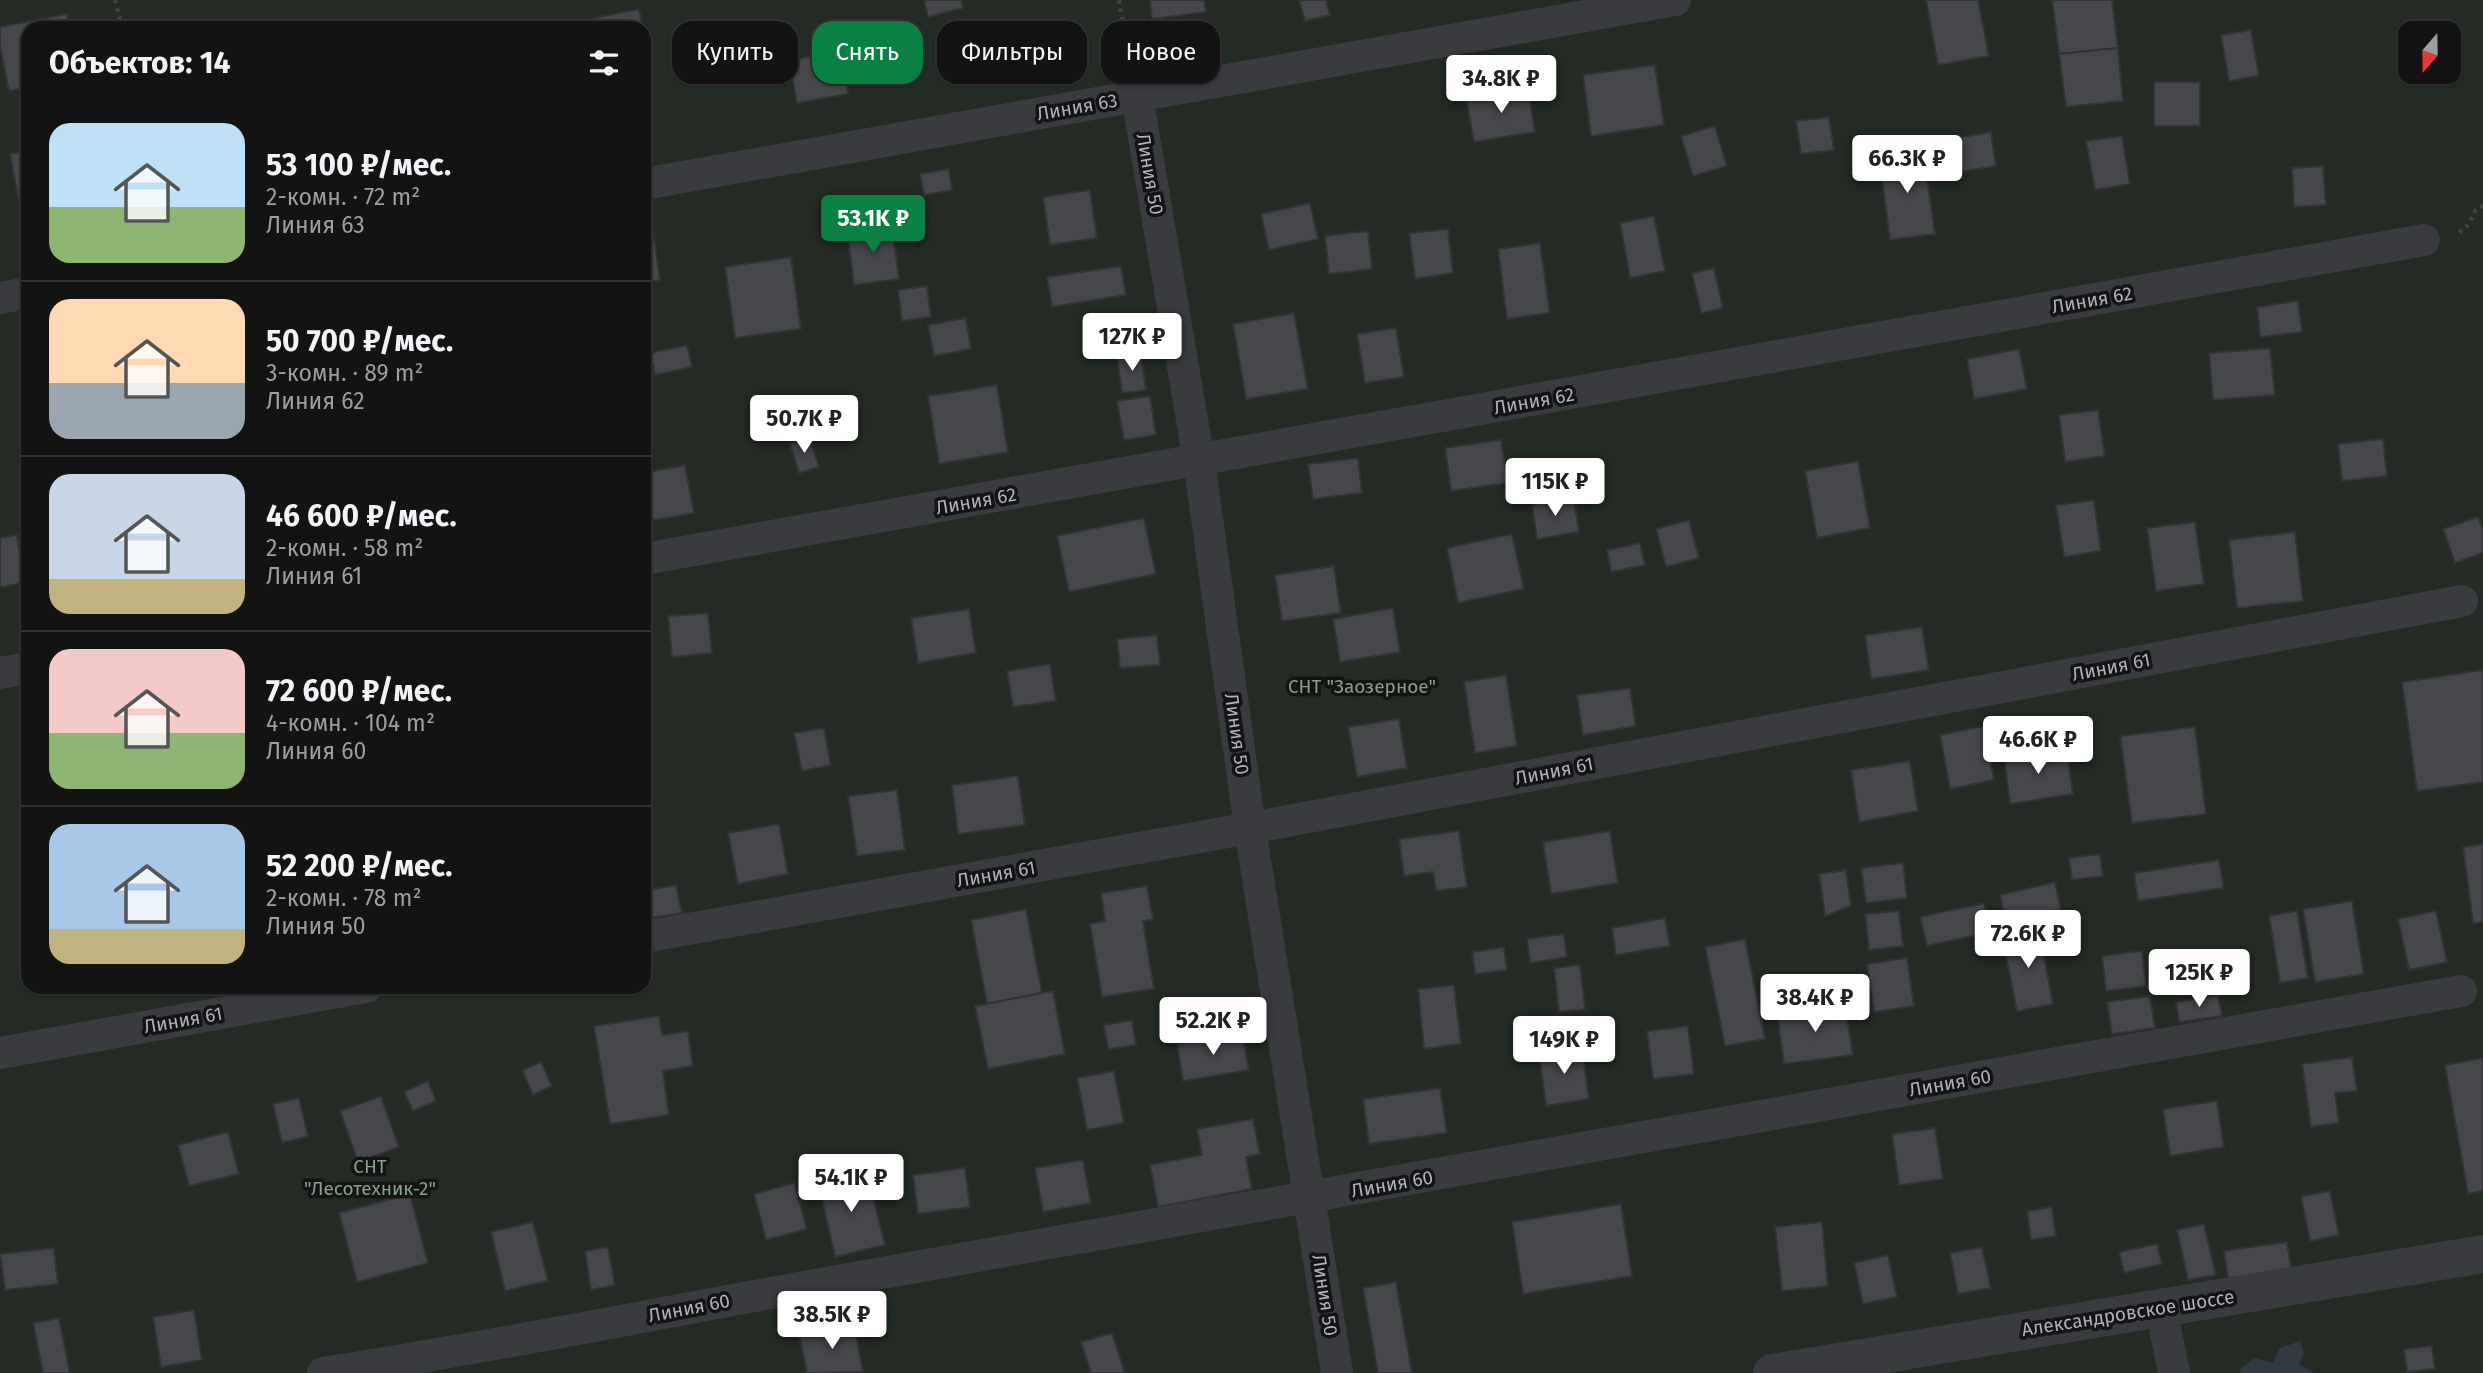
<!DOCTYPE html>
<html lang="ru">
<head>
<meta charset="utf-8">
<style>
	:root { --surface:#131314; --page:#1c1c1d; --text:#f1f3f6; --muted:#9d9ea0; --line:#323234; --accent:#0b8043 }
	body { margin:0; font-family:"Fira Sans",sans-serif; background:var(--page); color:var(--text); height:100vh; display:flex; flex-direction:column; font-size:26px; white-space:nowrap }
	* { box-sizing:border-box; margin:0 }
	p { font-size:23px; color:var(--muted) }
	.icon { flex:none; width:38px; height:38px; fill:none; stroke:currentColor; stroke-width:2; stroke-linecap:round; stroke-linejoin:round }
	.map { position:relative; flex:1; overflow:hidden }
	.side { position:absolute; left:21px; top:21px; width:630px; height:973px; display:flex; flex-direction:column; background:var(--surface); border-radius:21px; box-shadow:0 2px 5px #0004,0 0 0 2px var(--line) }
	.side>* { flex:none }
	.banner { position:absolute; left:672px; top:21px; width:665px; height:63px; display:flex; gap:14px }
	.needle { width:46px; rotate:200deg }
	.tools { position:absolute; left:2398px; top:21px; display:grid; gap:14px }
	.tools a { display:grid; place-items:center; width:63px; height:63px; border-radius:14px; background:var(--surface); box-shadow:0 2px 5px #0004,0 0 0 2px var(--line); font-size:35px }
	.price { position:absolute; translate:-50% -60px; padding:0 16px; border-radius:7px; background:#fff; color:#222; font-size:23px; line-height:46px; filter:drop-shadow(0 2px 4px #0008) }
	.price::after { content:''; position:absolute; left:50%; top:42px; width:21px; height:16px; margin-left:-10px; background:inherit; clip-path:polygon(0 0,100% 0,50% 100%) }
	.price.selected { background:var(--accent); color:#fff }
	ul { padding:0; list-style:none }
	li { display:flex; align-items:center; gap:21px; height:175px; padding:0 28px }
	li+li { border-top:2px solid var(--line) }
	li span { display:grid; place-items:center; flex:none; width:196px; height:140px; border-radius:21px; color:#555 }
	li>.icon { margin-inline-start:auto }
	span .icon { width:84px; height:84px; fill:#fffc; stroke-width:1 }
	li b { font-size:30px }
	h2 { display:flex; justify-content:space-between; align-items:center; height:84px; padding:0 28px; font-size:30px }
	.chip { padding:0 24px; border-radius:21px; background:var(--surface); box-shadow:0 2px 5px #0004,0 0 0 2px var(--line); font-size:24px; line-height:63px }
	.chip.selected { background:var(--accent); color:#fff }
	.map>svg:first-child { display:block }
	.green { fill:#232b24; fill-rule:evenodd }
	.water { fill:#313a40 }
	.building { fill:#46474b; stroke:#333337; stroke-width:2 }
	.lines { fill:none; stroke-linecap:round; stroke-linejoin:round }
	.path { stroke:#404246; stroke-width:4.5; stroke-dasharray:3.5 5; stroke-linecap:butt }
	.minor { stroke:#3a3b3f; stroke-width:32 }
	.tertiary { stroke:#3a3b3f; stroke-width:38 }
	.labels { text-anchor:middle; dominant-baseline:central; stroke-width:7; stroke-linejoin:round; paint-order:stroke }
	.street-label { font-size:19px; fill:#acb1ba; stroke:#141416 }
	.park-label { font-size:19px; fill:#84a385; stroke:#141416 }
</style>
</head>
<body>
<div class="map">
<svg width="2483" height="1373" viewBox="0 0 2483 1373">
	<rect width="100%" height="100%" fill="#19191b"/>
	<path class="green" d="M0,0H2483V1373H0ZM28,28H644V987H28ZM2410,33H2448V72H2410Z"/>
	<polygon class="water" points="2300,1341 2304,1353 2299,1364 2314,1373 2240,1373 2241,1368 2255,1358 2273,1363 2280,1348"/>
	<g class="building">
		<polygon points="924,0 961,0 963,8 928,17"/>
		<polygon points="1150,0 1204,0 1206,12 1152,19"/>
		<polygon points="1299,0 1326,0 1330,15 1305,21"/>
		<polygon points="1926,0 1978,0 1989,56 1938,65"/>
		<polygon points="2052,0 2112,0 2118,48 2059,54"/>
		<polygon points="639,9 643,28 596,28 594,18"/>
		<polygon points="67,14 70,28 28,28 28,87 9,91 0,47 0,27"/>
		<polygon points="2251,30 2259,76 2229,81 2221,35"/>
		<polygon points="2118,48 2123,101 2066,107 2059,54"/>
		<polygon points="841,51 848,94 797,103 789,60"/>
		<polygon points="1655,65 1664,125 1591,136 1583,75"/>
		<rect x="2154" y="82" width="46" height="44"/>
		<polygon points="1528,88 1535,132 1474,142 1466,98"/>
		<polygon points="1829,117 1834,150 1801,154 1796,121"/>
		<polygon points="1715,126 1727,166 1693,176 1681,136"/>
		<polygon points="1991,132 1996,166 1940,175 1935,142"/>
		<polygon points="2122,136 2130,184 2095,190 2086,141"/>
		<polygon points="1923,150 1935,234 1890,240 1879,156"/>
		<polygon points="28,151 28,224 23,225 10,154"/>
		<polygon points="2323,166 2326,205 2294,207 2292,168"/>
		<polygon points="949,169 952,190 924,195 920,174"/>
		<polygon points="1090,190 1097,238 1050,245 1043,197"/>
		<polygon points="1310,203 1318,239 1269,250 1261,214"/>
		<polygon points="1654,216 1665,271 1630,278 1620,223"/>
		<polygon points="892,226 899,279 854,285 847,231"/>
		<polygon points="1448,229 1453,273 1415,279 1409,233"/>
		<polygon points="653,230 660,280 644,283 644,231"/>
		<polygon points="1368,231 1372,269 1329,274 1325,236"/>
		<polygon points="1540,243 1550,313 1507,319 1498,249"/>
		<polygon points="791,257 801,329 735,338 725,267"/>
		<polygon points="1121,266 1126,295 1052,307 1047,277"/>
		<polygon points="1714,268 1723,308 1701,313 1692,273"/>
		<polygon points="927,286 931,317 902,321 898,290"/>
		<polygon points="2298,301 2302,332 2260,337 2257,307"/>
		<polygon points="1294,313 1308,389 1246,399 1233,324"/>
		<polygon points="966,318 971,349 934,356 928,325"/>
		<polygon points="1131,319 1134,343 1097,349 1093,326"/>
		<polygon points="1396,328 1404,377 1365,383 1357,334"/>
		<polygon points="687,345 692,367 655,375 650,353"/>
		<polygon points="2270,348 2275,395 2213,400 2209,353"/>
		<polygon points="2019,349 2027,389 1974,399 1967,359"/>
		<polygon points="1141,353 1146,390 1122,393 1117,356"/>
		<polygon points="997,385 1008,452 939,464 928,396"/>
		<polygon points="1150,396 1156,435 1124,440 1117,401"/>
		<polygon points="2098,410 2105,456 2065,462 2059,415"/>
		<polygon points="809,437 819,467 799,473 790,444"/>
		<polygon points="2383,439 2387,476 2342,481 2338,444"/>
		<polygon points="1501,440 1508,483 1451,491 1445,448"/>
		<polygon points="1358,458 1362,493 1313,499 1308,464"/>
		<polygon points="1858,461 1870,528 1817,538 1805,471"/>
		<polygon points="685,465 694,513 644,522 644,473"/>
		<polygon points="1574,498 1579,532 1537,539 1532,504"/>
		<polygon points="2094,500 2101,551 2064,557 2056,505"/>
		<polygon points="2478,517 2483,530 2483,553 2455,563 2443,529"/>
		<polygon points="1144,518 1156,574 1069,592 1057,536"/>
		<polygon points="1689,520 1699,558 1666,567 1656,529"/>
		<polygon points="2195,522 2204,584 2156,591 2147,528"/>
		<polygon points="2295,532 2303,601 2237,608 2229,540"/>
		<polygon points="1512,534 1524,589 1458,603 1447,548"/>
		<polygon points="17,535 25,583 0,587 0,538"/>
		<polygon points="1640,543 1645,565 1611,572 1607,550"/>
		<polygon points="1334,566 1341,613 1282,621 1275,575"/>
		<polygon points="1393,608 1400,652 1340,662 1333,619"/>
		<polygon points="969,609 976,653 918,663 911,618"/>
		<polygon points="708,613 712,653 672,657 668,616"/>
		<polygon points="1922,627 1929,670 1871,679 1865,635"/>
		<polygon points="1157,635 1160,665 1120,668 1117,639"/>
		<polygon points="1050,664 1056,701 1013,707 1007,671"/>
		<polygon points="2483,670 2483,782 2417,791 2402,682"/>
		<polygon points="1506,675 1517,746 1475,753 1464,682"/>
		<polygon points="1630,688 1636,726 1583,735 1577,695"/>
		<polygon points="1399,719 1407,768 1357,777 1348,727"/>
		<polygon points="1984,726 1994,780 1950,789 1940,735"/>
		<polygon points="2195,727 2206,814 2132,823 2120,736"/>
		<polygon points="824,728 831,765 802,771 794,733"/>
		<polygon points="2067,749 2073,794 2010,804 2004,757"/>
		<polygon points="1910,761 1918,811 1859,822 1851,770"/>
		<polygon points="1018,776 1025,825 958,834 952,785"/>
		<polygon points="897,790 905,850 857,856 848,796"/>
		<polygon points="779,824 788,874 738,884 728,833"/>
		<polygon points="1459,831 1467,887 1436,891 1433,872 1404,876 1399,839"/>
		<polygon points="1610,831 1618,883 1551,894 1543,842"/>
		<polygon points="2483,844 2483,922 2473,923 2463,847"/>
		<polygon points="2100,854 2103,876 2072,880 2069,858"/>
		<polygon points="2219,860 2224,888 2138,901 2134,873"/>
		<polygon points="1903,863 1907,898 1866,903 1861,868"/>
		<polygon points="1846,870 1851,906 1825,916 1819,874"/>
		<polygon points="2055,882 2062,915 2007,927 2000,895"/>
		<polygon points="676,885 682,913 645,919 644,891"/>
		<polygon points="1147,886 1153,919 1143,921 1154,989 1102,997 1090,924 1105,921 1101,893"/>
		<polygon points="2352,901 2364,974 2315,982 2303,909"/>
		<polygon points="1984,903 1990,932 1927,946 1920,917"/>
		<polygon points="1026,909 1042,993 987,1004 971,920"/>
		<polygon points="1899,911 1903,946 1869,950 1865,914"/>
		<polygon points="2297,911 2308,978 2280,983 2269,916"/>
		<polygon points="2436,911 2447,962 2409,970 2398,919"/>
		<polygon points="1665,918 1670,946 1616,955 1612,928"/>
		<polygon points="2039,930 2053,1004 2017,1011 2002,937"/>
		<polygon points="1564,934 1567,957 1530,963 1527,939"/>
		<polygon points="1745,939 1765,1039 1725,1046 1705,947"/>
		<polygon points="1504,947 1507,970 1475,974 1472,952"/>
		<polygon points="2142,951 2146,986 2106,991 2102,956"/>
		<polygon points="1907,958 1914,1006 1874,1012 1867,964"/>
		<polygon points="1580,965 1585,1009 1559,1012 1554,968"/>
		<polygon points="1454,985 1461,1044 1424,1049 1418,989"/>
		<polygon points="1053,991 1065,1054 988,1069 975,1006"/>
		<polygon points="2218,995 2222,1016 2179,1022 2176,1002"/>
		<polygon points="2150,996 2155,1028 2112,1034 2107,1002"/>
		<polygon points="1845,1004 1853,1055 1784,1064 1777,1013"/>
		<polygon points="659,1016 662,1035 688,1031 693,1066 663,1071 669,1115 610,1124 594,1026"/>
		<polygon points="1132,1020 1136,1045 1108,1049 1104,1025"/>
		<polygon points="1688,1026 1694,1074 1653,1079 1647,1031"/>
		<polygon points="1242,1032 1249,1070 1183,1081 1177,1044"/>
		<polygon points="1582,1047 1589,1099 1546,1106 1539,1053"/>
		<polygon points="2352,1057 2357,1091 2335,1093 2339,1123 2311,1127 2302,1064"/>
		<polygon points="2483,1058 2483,1191 2468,1194 2445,1065"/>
		<polygon points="541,1062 552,1086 533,1095 522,1070"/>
		<polygon points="1114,1071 1124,1123 1087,1130 1077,1078"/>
		<polygon points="428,1081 436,1101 413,1111 404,1092"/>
		<polygon points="1440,1088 1447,1133 1369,1144 1363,1099"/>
		<polygon points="381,1096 399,1147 358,1162 340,1111"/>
		<polygon points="299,1098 308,1136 282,1143 273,1104"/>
		<polygon points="2217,1101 2224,1147 2170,1156 2163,1109"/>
		<polygon points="1253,1119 1260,1154 1246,1157 1252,1189 1158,1207 1150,1165 1202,1155 1197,1129"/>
		<polygon points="1935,1128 1943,1179 1899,1185 1892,1134"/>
		<polygon points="228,1132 239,1174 189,1186 178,1145"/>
		<polygon points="1083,1160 1091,1203 1043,1212 1035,1168"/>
		<polygon points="965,1168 970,1207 918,1214 913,1175"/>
		<polygon points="867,1171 885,1245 835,1257 818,1182"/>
		<polygon points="794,1183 807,1229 766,1240 754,1194"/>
		<polygon points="2330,1191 2339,1235 2310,1241 2301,1196"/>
		<polygon points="410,1194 428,1263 357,1282 339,1213"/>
		<polygon points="1621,1204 1632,1276 1523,1294 1512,1222"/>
		<polygon points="2052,1207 2056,1236 2031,1240 2027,1211"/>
		<polygon points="533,1222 548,1281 505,1291 491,1232"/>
		<polygon points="1822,1222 1828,1286 1782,1291 1775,1227"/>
		<polygon points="2204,1224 2216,1275 2188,1280 2177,1230"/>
		<polygon points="2287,1242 2292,1274 2229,1284 2224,1251"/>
		<polygon points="2157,1244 2162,1264 2124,1273 2119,1252"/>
		<polygon points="608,1247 615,1285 591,1290 585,1251"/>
		<polygon points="1982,1247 1991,1288 1958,1294 1950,1253"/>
		<polygon points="54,1248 58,1284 5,1290 0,1254"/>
		<polygon points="1888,1255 1897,1297 1863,1304 1854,1263"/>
		<polygon points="1396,1282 1412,1373 1378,1373 1363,1288"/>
		<polygon points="194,1310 202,1360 161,1367 153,1317"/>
		<polygon points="59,1318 70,1373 43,1373 33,1323"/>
		<polygon points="854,1324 863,1372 807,1373 799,1334"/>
		<polygon points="1112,1333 1125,1373 1091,1373 1081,1342"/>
		<polygon points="2432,1346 2435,1369 2407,1372 2404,1349"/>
	</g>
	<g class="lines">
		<g class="path">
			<polyline points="115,0 120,19 127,28"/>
			<polyline points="1119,0 1130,61"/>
			<polyline points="2459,232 2466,228 2477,208 2483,206"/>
		</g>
		<g class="minor">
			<polyline points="1137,96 1199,461 1250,828 1337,1373"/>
			<polyline points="644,184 1675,0"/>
			<polyline points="0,298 28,293"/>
			<polyline points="644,559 2424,240"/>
			<polyline points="0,673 28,668"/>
			<polyline points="644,937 1250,828 2462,601"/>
			<polyline points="0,1053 366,987"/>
			<polyline points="2161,1308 2174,1373"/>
			<path d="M323,1373C506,1345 688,1307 871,1275C1401,1183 1931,1087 2461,991"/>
		</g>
		<polyline class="tertiary" points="1772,1373 2483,1254"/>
	</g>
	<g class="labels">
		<g class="street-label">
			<text transform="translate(1077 107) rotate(-10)">Линия 63</text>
			<text transform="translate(1150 174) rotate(80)">Линия 50</text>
			<text transform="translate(2092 300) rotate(-10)">Линия 62</text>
			<text transform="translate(1534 401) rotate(-10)">Линия 62</text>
			<text transform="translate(976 501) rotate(-10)">Линия 62</text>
			<text transform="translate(2111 667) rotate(-11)">Линия 61</text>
			<text transform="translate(1237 734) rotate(82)">Линия 50</text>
			<text transform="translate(1554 771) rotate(-11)">Линия 61</text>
			<text transform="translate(996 874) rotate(-10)">Линия 61</text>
			<text transform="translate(183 1020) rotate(-10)">Линия 61</text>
			<text transform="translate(1950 1083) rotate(-10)">Линия 60</text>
			<text transform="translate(1392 1184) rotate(-10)">Линия 60</text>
			<text transform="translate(1325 1295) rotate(81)">Линия 50</text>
			<text transform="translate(689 1308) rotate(-11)">Линия 60</text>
			<text transform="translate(2128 1313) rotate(-9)">Александровское шоссе</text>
		</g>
		<g class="park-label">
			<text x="1362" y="686">СНТ "Заозерное"</text>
			<text x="370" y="1166">СНТ<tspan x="370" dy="22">"Лесотехник-2"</tspan></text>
		</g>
	</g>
</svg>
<div class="tools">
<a><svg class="needle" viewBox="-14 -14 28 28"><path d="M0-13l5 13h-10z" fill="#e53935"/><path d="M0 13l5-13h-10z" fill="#9d9ea0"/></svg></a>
</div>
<b class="price" style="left:1501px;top:115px">34.8K ₽</b>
<b class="price" style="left:1907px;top:195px">66.3K ₽</b>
<b class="price selected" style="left:873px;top:255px">53.1K ₽</b>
<b class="price" style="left:1132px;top:373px">127K ₽</b>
<b class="price" style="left:804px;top:455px">50.7K ₽</b>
<b class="price" style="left:1555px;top:518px">115K ₽</b>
<b class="price" style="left:2038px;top:776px">46.6K ₽</b>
<b class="price" style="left:2028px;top:970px">72.6K ₽</b>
<b class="price" style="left:2199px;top:1009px">125K ₽</b>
<b class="price" style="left:1815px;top:1034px">38.4K ₽</b>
<b class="price" style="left:1213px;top:1057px">52.2K ₽</b>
<b class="price" style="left:1564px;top:1076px">149K ₽</b>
<b class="price" style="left:851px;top:1214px">54.1K ₽</b>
<b class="price" style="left:832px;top:1351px">38.5K ₽</b>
<div class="banner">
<a class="chip">Купить</a>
<a class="chip selected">Снять</a>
<a class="chip">Фильтры</a>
<a class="chip">Новое</a>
</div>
<section class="side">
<h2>Объектов: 14<svg class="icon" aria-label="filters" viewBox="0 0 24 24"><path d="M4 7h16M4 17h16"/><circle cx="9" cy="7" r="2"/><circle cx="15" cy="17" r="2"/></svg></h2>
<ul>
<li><span style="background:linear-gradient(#bfe0f5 60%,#8fb573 0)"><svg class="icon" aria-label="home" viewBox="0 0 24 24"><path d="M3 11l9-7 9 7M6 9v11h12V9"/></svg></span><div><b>53 100 ₽/мес.</b><p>2-комн. · 72 m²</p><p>Линия 63</p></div></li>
<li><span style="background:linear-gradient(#ffd9b3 60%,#9aa5b1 0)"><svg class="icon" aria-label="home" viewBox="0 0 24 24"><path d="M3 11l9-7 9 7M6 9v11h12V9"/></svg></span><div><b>50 700 ₽/мес.</b><p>3-комн. · 89 m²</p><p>Линия 62</p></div></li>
<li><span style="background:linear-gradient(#c9d6e8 75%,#c2b280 0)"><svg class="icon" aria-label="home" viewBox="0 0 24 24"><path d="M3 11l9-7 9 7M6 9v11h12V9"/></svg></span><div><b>46 600 ₽/мес.</b><p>2-комн. · 58 m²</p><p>Линия 61</p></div></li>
<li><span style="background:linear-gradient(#f6c9c9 60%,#8fb573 0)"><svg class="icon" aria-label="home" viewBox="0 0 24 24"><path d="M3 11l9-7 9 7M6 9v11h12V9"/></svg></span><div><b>72 600 ₽/мес.</b><p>4-комн. · 104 m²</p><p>Линия 60</p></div></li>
<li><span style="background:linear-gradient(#a9c7e8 75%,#c2b280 0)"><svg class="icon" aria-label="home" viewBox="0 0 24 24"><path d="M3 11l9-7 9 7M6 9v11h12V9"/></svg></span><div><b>52 200 ₽/мес.</b><p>2-комн. · 78 m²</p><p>Линия 50</p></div></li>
</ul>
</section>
</div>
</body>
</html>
